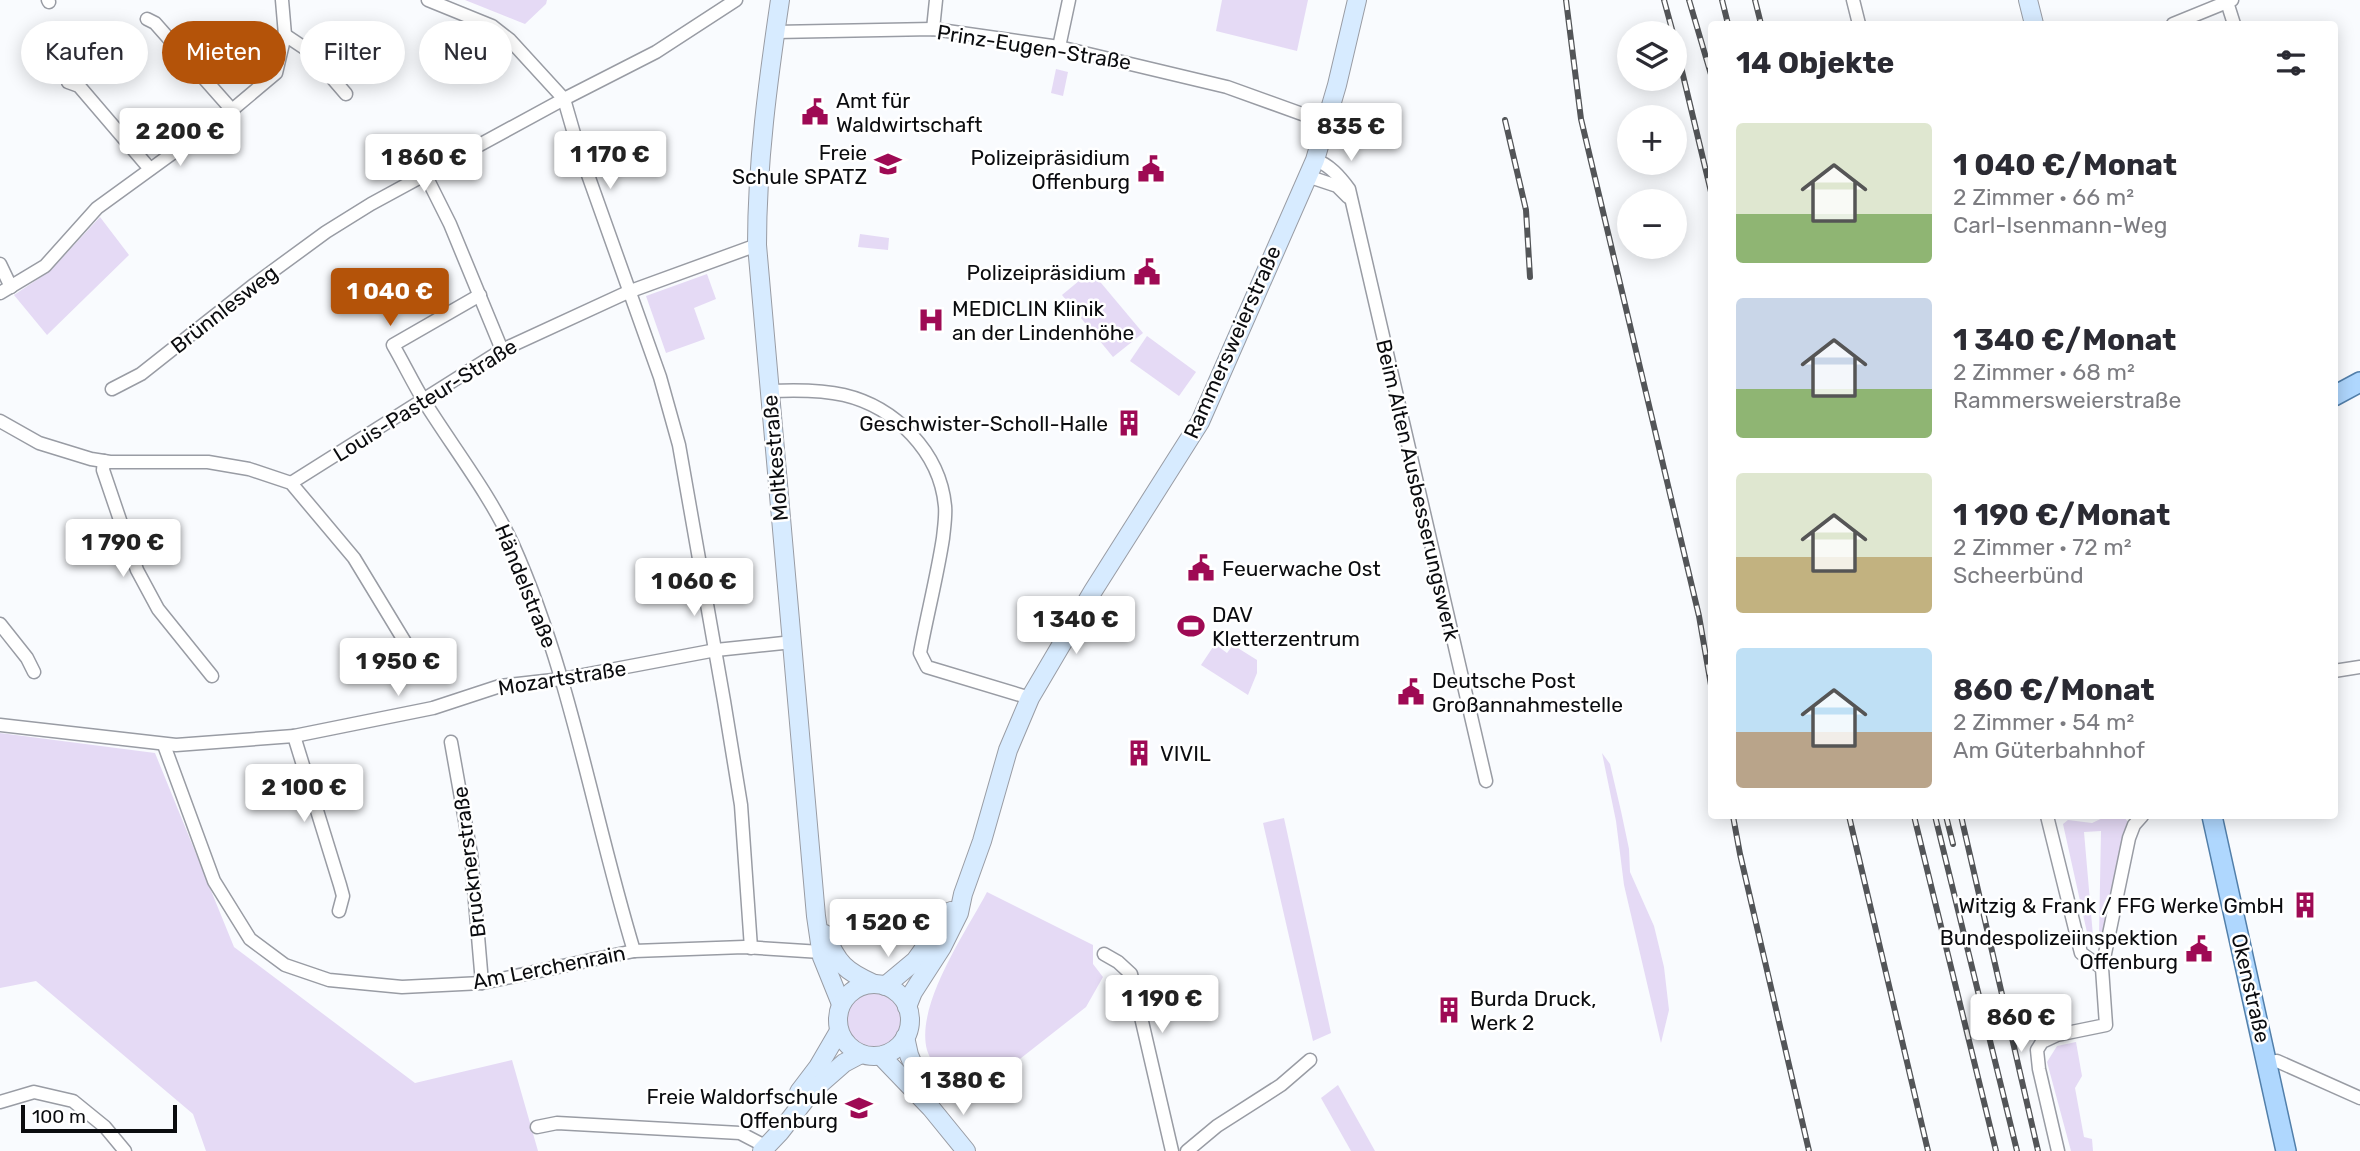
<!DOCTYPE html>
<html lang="de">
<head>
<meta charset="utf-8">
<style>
	:root { --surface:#fff; --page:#f2f2f3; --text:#2b2b33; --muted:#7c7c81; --accent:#b45309 }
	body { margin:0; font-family:Rubik,sans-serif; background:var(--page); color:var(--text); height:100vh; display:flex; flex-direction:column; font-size:26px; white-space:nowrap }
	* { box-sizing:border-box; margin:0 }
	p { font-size:23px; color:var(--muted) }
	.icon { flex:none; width:38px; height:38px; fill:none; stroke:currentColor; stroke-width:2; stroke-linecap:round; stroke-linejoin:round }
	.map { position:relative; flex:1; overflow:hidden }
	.details { position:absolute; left:1708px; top:21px; width:630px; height:798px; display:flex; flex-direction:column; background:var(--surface); border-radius:7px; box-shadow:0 4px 18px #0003 }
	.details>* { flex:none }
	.top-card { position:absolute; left:21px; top:21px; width:665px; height:63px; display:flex; gap:14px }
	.controls { position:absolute; left:1617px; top:21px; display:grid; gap:14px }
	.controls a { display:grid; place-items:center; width:70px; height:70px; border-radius:50%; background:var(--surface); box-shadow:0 4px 18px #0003; font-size:35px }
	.scale { position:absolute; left:21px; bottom:18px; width:156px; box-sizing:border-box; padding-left:7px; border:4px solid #0b0c0f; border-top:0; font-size:19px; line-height:24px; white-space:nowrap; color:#0b0c0f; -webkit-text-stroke:5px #fff; paint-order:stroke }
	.price { position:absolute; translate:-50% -60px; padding:0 16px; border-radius:7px; background:#fff; color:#222; font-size:23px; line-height:46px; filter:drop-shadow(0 2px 4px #0008) }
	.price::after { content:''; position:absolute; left:50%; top:42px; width:21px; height:16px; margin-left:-10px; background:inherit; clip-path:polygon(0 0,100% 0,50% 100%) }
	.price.on { background:var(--accent); color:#fff }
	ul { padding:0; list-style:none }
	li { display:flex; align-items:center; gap:21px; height:175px; padding:0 28px }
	li span { display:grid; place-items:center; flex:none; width:196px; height:140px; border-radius:7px; color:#555 }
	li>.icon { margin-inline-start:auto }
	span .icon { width:84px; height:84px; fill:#fffc; stroke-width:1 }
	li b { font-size:30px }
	h2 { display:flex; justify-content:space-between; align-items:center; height:84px; padding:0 28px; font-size:30px }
	.chip { padding:0 24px; border-radius:32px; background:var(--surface); box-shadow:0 4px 18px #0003; font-size:24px; line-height:63px }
	.chip.on { background:var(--accent); color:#fff }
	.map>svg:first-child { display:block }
	.green { fill:#e5daf5 }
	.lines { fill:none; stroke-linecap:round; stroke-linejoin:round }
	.street-casing { stroke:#999ca4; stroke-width:15 }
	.secondary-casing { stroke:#999ca4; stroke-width:20 }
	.primary-casing { stroke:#527faa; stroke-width:22 }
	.street { stroke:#fff; stroke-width:12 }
	.secondary { stroke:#d7ebff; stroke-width:18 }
	.primary { stroke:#afd7fe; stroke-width:19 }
	.rail-casing { stroke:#535558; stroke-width:6 }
	.rail { stroke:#fff; stroke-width:3.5; stroke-dasharray:10; stroke-linecap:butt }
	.labels { text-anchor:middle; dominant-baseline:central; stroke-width:5; stroke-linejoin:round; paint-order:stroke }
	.street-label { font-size:21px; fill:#0b0c0f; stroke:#fff }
	.poi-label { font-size:21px; fill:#0b0c0f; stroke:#fff; text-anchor:start }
</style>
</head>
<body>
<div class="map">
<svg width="2360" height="1151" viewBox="0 0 2360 1151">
	<rect width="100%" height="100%" fill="#f9fbfe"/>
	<g class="green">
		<polygon points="465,0 547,0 546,4 525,24"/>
		<polygon points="1222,0 1308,0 1297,51 1216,31"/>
		<polygon points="1056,69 1068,72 1063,96 1051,93"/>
		<polygon points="100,217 129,255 47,335 14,295 50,271"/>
		<polygon points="860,234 889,238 888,250 858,247"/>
		<polygon points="1091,271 1143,333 1113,357 1062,295"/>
		<polygon points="707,274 716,299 694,308 705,339 666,353 646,296"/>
		<polygon points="1147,336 1196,372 1179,396 1130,361"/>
		<polygon points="1215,644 1227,653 1233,645 1257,660 1257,673 1248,695 1201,665"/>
		<polygon points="0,733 155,753 234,947 415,1083 512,1060 538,1151 206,1151 193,1114 36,981 0,988"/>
		<polygon points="1602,753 1610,764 1621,811 1629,849 1630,872 1654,926 1664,967 1669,1010 1661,1043 1624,885 1616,821"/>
		<polygon points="2107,816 2124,817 2128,822 2105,939 2099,936 2101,831 2084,832 2093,936 2088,937 2063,824 2068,820 2092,823"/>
		<polygon points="1284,818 1331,1033 1313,1041 1263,823"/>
		<path d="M987,892L1093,945V964L1103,977L1086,1007L959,1107C951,1092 932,1065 927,1050C915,1005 966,932 987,892Z"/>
		<circle cx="872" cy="1018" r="30"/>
		<polygon points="2076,1042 2082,1076 2075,1088 2084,1137 2092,1139 2093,1151 2071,1151 2047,1062 2057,1046"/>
		<polygon points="1338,1085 1375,1151 1351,1151 1321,1098"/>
	</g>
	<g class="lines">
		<g class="street-casing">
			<g id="street">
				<polyline points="48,0 49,2"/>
				<polyline points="428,0 492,26 510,40 564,99 577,144 660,377 679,445 724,701 741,805 751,948"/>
				<polyline points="1853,0 1859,24"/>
				<polyline points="2227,2 2234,24"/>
				<polyline points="147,19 155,23 232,110"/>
				<polyline points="2173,24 2232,0"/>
				<polyline points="933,29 936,0"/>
				<polyline points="775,32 933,29 1059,47 1227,87 1327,123"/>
				<polyline points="285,35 309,51 346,94"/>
				<polyline points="1059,47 1069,0"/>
				<polyline points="68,82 79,86 150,169"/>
				<path d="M1315,160C1329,164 1340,177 1349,189L1486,781"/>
				<polyline points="425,174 450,224 502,350"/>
				<polyline points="1307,176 1337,186 1348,197"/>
				<polyline points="0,264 11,287"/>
				<polyline points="0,293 45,266 97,208 232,110 276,73 285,35 282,0"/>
				<path d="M480,295L393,345C404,364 413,383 424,401C454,449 489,493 513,545C571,675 593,816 634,951"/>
				<polyline points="112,389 141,374 255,284 326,232 371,204 564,99 656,52 736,0"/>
				<path d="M769,391C790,390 823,390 844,395C895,407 940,452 945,506C946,516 944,528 943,538C937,577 927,615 920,653L927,667L1030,698"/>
				<polyline points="0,421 39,443 91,459 110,462 208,462 249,469 291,483 354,558 422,670 422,675"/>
				<polyline points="104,461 103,470 137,570 158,609 212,676"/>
				<polyline points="291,483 502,350 628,292 757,245"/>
				<polyline points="0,624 27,658 34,672"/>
				<polyline points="2334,671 2360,667"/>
				<polyline points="0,725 176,745 294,736 433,708 500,686 562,679 716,650 793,642"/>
				<polyline points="294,736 340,885 343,896 339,911"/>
				<polyline points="451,742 471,854 482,983"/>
				<polyline points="164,745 214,881 250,939 285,965 329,980 402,987 482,983 634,951 744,947 821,952"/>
				<polyline points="2047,816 2081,953 2102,968"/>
				<polyline points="1104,954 1118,962 1131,974 1172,1151"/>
				<polyline points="2267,1063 2277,1061 2360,1098"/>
				<polyline points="0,1102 34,1092 73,1101 105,1127 125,1151"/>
				<polyline points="537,1127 557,1123 740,1133 765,1146"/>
				<polyline points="1187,1151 1217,1126 1281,1085 1310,1060"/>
				<polyline points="2058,1151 2039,1069 2037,1050 2042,1042 2057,1035 2106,1025 2102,968 2129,838 2134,825 2142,816"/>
			</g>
		</g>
		<g class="secondary-casing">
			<g id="secondary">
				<path d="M780,0C768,81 757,163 757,245L816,916L822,957L841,1004"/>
				<polyline points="2028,0 2034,24"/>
				<path d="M825,934C838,964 845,971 874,984"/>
				<circle cx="874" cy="1020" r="36"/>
				<polyline points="885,986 915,961 951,911"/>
				<polyline points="907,1007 913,992 942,947 959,913 963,894 982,841 1008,750 1030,698 1093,591 1200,422 1315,160 1337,85 1357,0"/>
				<polyline points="905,1037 909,1055 928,1100"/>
				<polyline points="881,1056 931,1108 966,1151"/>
				<polyline points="799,1092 818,1067 839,1031"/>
				<polyline points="762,1151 780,1132 812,1091 844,1063 861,1054"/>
			</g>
		</g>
		<g class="primary-casing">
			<g id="primary">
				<polyline points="2334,396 2360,382"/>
				<polyline points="2212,816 2286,1151"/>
			</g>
		</g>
		<use href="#street" class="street"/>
		<use href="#secondary" class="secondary"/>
		<use href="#primary" class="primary"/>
		<g class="rail-casing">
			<g id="rail">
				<polyline points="1566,0 1581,119 1699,616 1712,691"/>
				<polyline points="1664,0 1673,33"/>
				<polyline points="1689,0 1712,78"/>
				<polyline points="1722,0 1728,24"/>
				<polyline points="1755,0 1761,24"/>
				<polyline points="1675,42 1712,196"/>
				<polyline points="1505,120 1526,210 1530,277"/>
				<polyline points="1733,816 1740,854 1809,1151"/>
				<polyline points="1849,816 1928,1151"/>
				<polyline points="1914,816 1996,1151"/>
				<polyline points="1935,816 2017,1151"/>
				<polyline points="1946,816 1953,844"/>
				<polyline points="1961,816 2038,1151"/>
			</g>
		</g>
		<use href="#rail" class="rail"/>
	</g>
	<defs>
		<g id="civic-bare" transform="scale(2.1)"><path d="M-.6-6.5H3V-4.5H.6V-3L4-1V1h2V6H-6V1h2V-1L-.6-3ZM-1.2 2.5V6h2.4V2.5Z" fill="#9e0a54" stroke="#fff" stroke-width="2.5" paint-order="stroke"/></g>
		<g id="school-bare" transform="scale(2.1)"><path d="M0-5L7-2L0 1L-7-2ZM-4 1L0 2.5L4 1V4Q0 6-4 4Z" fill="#9e0a54" stroke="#fff" stroke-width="2.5" paint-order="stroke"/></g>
		<g id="hospital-bare" transform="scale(2.1)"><path d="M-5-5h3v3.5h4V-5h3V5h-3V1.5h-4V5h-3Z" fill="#9e0a54" stroke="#fff" stroke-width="2.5" paint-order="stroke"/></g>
		<g id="building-bare" transform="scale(2.1)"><path d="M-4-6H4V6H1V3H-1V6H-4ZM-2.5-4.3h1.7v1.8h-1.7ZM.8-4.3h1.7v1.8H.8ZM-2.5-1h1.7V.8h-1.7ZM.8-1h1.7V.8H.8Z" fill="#9e0a54" stroke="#fff" stroke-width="2.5" paint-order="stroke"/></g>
		<g id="stadium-bare" transform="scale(2.1)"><path d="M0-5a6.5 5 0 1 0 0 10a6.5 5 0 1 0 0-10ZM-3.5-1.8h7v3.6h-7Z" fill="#9e0a54" stroke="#fff" stroke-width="2.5" paint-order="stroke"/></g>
	</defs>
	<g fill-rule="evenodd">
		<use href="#civic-bare" x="815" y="112"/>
		<use href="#school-bare" x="888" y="164"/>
		<use href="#civic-bare" x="1151" y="169"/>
		<use href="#civic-bare" x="1147" y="272"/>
		<use href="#hospital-bare" x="931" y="320"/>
		<use href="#building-bare" x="1129" y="423"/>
		<use href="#civic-bare" x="1201" y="568"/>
		<use href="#stadium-bare" x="1191" y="626"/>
		<use href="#civic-bare" x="1411" y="692"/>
		<use href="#building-bare" x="1139" y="753"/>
		<use href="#building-bare" x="2305" y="905"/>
		<use href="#civic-bare" x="2199" y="949"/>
		<use href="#building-bare" x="1449" y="1010"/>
		<use href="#school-bare" x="859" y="1108"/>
	</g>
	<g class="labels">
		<g class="street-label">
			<text transform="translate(1034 47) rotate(9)">Prinz-Eugen-Straße</text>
			<text transform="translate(224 309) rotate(-38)">Brünnlesweg</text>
			<text transform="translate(1232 342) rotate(-66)">Rammersweierstraße</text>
			<text transform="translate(425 400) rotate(-32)">Louis-Pasteur-Straße</text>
			<text transform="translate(775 458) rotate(-95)">Moltkestraße</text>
			<text transform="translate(1418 490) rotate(77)">Beim Alten Ausbesserungswerk</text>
			<text transform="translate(526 586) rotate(68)">Händelstraße</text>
			<text transform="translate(562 678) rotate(-9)">Mozartstraße</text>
			<text transform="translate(469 862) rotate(-97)">Brucknerstraße</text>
			<text transform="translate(549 967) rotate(-11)">Am Lerchenrain</text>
			<text transform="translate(2251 988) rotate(77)">Okenstraße</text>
		</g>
		<g class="poi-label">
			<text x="836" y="100">Amt für<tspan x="836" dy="24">Waldwirtschaft</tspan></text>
			<text x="867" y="152" text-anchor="end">Freie<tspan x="867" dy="24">Schule SPATZ</tspan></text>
			<text x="1130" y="157" text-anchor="end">Polizeipräsidium<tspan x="1130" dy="24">Offenburg</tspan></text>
			<text x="1126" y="272" text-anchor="end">Polizeipräsidium</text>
			<text x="952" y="308">MEDICLIN Klinik<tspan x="952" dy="24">an der Lindenhöhe</tspan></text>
			<text x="1108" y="423" text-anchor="end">Geschwister-Scholl-Halle</text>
			<text x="1222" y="568">Feuerwache Ost</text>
			<text x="1212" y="614">DAV<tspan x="1212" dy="24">Kletterzentrum</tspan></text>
			<text x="1432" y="680">Deutsche Post<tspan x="1432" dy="24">Großannahmestelle</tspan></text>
			<text x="1160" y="753">VIVIL</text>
			<text x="2284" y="905" text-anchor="end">Witzig &amp; Frank / FFG Werke GmbH</text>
			<text x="2178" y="937" text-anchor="end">Bundespolizeiinspektion<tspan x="2178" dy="24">Offenburg</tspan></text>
			<text x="1470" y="998">Burda Druck,<tspan x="1470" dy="24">Werk 2</tspan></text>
			<text x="838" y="1096" text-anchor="end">Freie Waldorfschule<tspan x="838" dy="24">Offenburg</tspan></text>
		</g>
	</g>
</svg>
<div class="controls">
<a><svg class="icon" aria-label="layers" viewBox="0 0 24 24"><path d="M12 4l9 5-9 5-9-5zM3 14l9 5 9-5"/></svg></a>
<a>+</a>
<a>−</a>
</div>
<div class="scale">100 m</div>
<b class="price" style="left:1351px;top:163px">835 €</b>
<b class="price" style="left:180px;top:168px">2 200 €</b>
<b class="price" style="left:610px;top:191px">1 170 €</b>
<b class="price" style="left:424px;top:194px">1 860 €</b>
<b class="price on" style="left:390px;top:328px">1 040 €</b>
<b class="price" style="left:123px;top:579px">1 790 €</b>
<b class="price" style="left:694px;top:618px">1 060 €</b>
<b class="price" style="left:1076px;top:656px">1 340 €</b>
<b class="price" style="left:398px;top:698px">1 950 €</b>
<b class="price" style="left:304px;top:824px">2 100 €</b>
<b class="price" style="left:888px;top:959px">1 520 €</b>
<b class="price" style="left:1162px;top:1035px">1 190 €</b>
<b class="price" style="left:2021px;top:1054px">860 €</b>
<b class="price" style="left:963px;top:1117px">1 380 €</b>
<div class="top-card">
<a class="chip">Kaufen</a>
<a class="chip on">Mieten</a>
<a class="chip">Filter</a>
<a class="chip">Neu</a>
</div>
<section class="details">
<h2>14 Objekte<svg class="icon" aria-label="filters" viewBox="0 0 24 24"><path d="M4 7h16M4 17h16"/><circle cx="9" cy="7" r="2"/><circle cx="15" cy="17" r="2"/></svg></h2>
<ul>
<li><span style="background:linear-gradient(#dfe7d0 65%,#8fb573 0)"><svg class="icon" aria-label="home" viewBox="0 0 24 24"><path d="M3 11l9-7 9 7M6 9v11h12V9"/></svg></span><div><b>1 040 €/Monat</b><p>2 Zimmer · 66 m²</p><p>Carl-Isenmann-Weg</p></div></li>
<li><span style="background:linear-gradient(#c9d6e8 65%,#8fb573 0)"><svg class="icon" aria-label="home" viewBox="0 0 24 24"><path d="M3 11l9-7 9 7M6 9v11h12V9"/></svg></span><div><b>1 340 €/Monat</b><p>2 Zimmer · 68 m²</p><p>Rammersweierstraße</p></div></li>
<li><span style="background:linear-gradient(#dfe7d0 60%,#c2b280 0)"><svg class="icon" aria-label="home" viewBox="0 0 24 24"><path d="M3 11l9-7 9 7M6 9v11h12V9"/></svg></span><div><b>1 190 €/Monat</b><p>2 Zimmer · 72 m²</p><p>Scheerbünd</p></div></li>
<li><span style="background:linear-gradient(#bfe0f5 60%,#b9a48a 0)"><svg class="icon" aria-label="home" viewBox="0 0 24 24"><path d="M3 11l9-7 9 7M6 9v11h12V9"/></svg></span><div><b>860 €/Monat</b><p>2 Zimmer · 54 m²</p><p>Am Güterbahnhof</p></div></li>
</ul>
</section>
</div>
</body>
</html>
